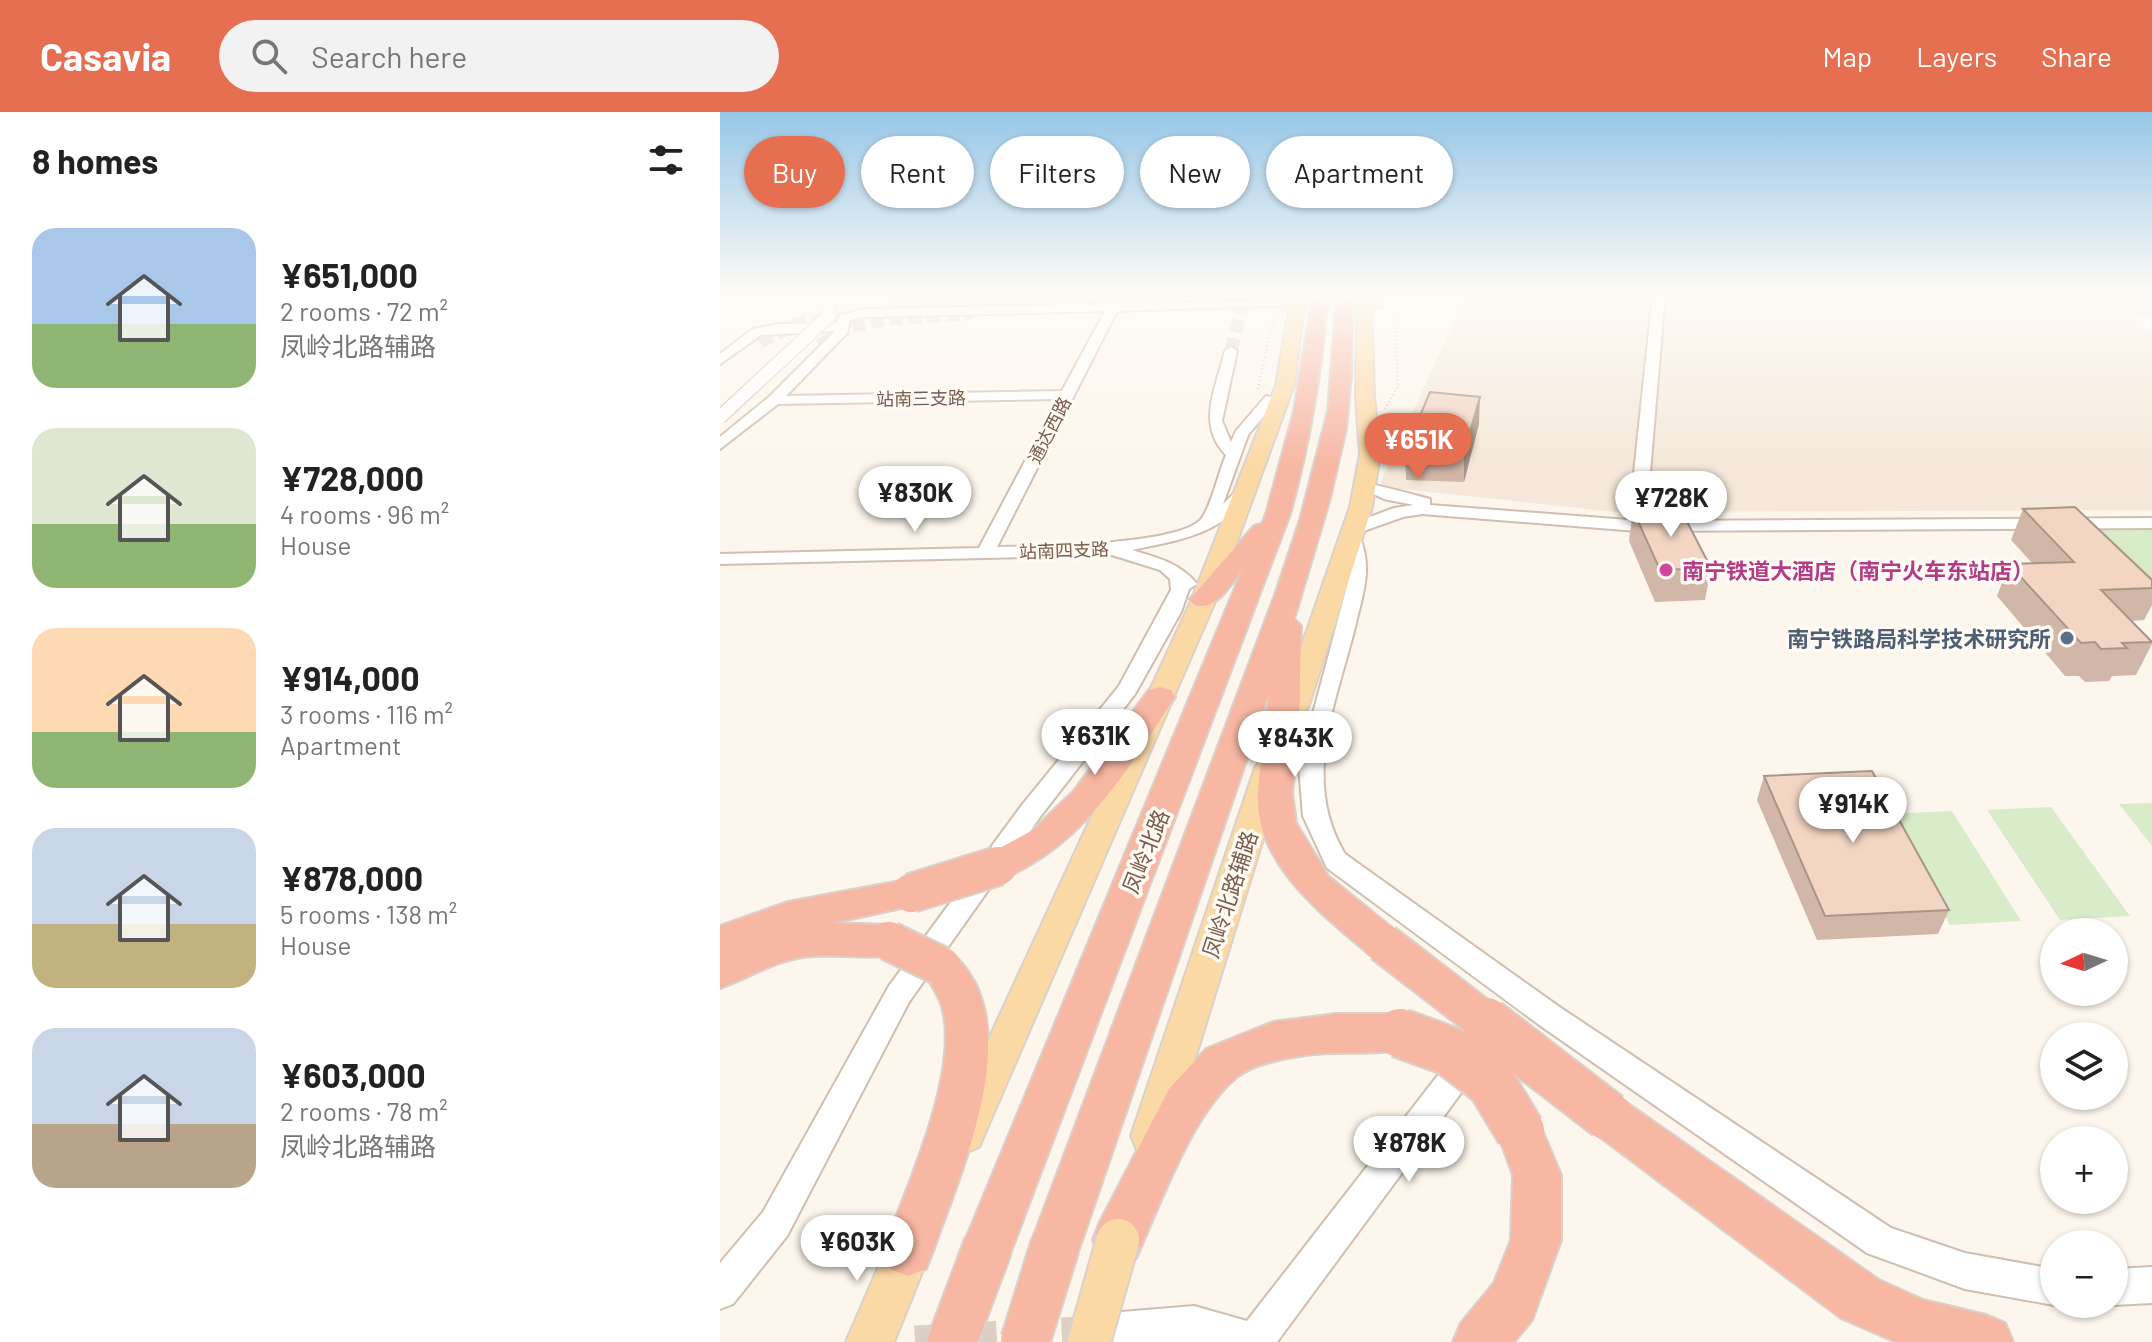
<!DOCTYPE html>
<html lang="en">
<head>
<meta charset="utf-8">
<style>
	:root { --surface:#fff; --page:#f2f2f2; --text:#222; --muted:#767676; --accent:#e76f51 }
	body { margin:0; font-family:Barlow,"Noto Sans SC",sans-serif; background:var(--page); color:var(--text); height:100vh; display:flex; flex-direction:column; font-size:30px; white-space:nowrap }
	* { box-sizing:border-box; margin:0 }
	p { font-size:26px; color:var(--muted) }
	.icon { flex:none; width:44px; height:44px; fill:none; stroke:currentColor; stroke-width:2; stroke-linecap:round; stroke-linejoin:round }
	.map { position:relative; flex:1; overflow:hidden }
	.drawer { display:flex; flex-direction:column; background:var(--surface); width:720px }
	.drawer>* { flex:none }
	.guide { position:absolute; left:24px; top:24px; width:760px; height:72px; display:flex; gap:16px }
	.needle { width:52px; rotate:266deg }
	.fabs { position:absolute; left:1320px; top:806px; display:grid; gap:16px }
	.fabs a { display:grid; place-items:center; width:88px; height:88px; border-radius:50%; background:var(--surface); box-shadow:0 2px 6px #0004; font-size:40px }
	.price { position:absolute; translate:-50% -68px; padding:0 18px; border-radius:28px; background:#fff; color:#222; font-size:26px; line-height:52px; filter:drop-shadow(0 2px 4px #0008) }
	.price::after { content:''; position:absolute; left:50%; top:48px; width:24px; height:18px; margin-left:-12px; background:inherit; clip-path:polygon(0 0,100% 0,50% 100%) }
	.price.current { background:var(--accent); color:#fff }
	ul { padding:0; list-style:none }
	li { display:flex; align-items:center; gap:24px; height:200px; padding:0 32px }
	li span { display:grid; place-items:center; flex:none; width:224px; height:160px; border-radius:24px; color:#555 }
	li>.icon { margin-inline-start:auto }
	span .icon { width:96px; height:96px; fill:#fffc; stroke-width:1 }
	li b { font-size:34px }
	h2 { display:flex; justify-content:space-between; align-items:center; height:96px; padding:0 32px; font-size:34px }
	.chip { padding:0 28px; border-radius:36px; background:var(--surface); box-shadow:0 2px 6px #0004; font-size:28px; line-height:72px }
	.chip.current { background:var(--accent); color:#fff }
	header { display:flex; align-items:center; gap:48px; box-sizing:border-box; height:112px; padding:0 40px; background:var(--accent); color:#fff }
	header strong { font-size:38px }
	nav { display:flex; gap:44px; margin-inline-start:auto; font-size:28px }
	.search { width:560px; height:72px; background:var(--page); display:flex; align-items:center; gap:20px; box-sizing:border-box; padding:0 28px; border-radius:44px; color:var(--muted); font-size:30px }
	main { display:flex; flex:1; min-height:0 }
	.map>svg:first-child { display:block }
	.residential { fill:#f5e8da }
	.green { fill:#d8ecc9 }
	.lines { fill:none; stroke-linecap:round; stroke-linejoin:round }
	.minor-tunnel-far1 { stroke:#dcd0c4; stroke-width:13; stroke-dasharray:13 6; stroke-linecap:butt }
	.minor-tunnel { stroke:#dcd0c4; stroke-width:33; stroke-dasharray:33 16; stroke-linecap:butt }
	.minor-casing { stroke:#d1beb0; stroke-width:4 }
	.major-casing { stroke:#dad1cd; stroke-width:4 }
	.highway-casing { stroke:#dad1cd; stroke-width:4 }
	.path { stroke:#d9b8a5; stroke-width:2; stroke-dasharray:1 3; stroke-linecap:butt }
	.minor { fill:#fff; fill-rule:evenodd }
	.major { fill:#fbd9a5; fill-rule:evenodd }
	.highway { fill:#f7b7a3; fill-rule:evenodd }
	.minor-bridge-casing { stroke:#d1beb0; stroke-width:15; stroke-linecap:butt }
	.major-bridge-casing { stroke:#dad1cd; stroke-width:46; stroke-linecap:butt }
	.highway-bridge-far1-casing { stroke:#dad1cd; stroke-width:42; stroke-linecap:butt }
	.highway-bridge-casing { stroke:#dad1cd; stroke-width:52; stroke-linecap:butt }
	.path-bridge { stroke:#d9b8a5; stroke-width:2; stroke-dasharray:1 3; stroke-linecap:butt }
	.minor-bridge { stroke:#fff; stroke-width:13 }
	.major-bridge { stroke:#fbd9a5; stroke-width:42 }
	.highway-bridge-far1 { stroke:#f7b7a3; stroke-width:38 }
	.highway-bridge { stroke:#f7b7a3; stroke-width:48 }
	.wall { fill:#d1b7a8 }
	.shaded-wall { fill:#aa9588 }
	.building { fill:#f3d5c3; stroke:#aa9588; stroke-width:2 }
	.hotel-dot { fill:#d1479c; stroke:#fffaf3; stroke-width:3 }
	.service-dot { fill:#5c6f8a; stroke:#fffaf3; stroke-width:3 }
	.labels { text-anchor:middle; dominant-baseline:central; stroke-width:7; stroke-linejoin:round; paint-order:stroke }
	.far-street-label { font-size:18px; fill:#7a5c4d; stroke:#fffaf3 }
	.hotel-label { font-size:22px; font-weight:bold; fill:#b23c85; stroke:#fffaf3; text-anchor:start }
	.service-label { font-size:22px; font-weight:bold; fill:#4e5e75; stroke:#fffaf3; text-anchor:end }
	.street-label { font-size:22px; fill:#7a5c4d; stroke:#fffaf3 }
</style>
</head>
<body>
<header>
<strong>Casavia</strong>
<div class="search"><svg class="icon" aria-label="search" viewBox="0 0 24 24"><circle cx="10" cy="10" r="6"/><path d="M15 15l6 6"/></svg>Search here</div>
<nav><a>Map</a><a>Layers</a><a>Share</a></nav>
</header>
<main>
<section class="drawer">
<h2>8 homes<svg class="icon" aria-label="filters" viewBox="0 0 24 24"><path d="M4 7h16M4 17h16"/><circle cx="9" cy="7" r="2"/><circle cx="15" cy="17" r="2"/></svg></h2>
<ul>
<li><span style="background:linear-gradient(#a9c7e8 60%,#8fb573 0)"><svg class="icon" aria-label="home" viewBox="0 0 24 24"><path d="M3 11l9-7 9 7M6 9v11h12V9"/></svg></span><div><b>¥651,000</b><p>2 rooms · 72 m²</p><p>凤岭北路辅路</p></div></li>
<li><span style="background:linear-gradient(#dfe7d0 60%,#8fb573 0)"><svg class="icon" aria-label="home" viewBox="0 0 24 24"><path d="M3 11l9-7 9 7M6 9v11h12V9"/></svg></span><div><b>¥728,000</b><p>4 rooms · 96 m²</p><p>House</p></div></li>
<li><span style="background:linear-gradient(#ffd9b3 65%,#8fb573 0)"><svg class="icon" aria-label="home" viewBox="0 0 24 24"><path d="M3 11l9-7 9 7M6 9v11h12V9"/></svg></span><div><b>¥914,000</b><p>3 rooms · 116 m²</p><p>Apartment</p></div></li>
<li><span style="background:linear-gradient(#c9d6e8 60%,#c2b280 0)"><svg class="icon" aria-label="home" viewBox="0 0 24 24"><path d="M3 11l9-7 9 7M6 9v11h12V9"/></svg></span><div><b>¥878,000</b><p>5 rooms · 138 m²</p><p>House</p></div></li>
<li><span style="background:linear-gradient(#c9d6e8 60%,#b9a48a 0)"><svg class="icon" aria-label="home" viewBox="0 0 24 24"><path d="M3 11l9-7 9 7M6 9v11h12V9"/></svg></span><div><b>¥603,000</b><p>2 rooms · 78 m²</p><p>凤岭北路辅路</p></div></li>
</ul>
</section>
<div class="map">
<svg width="1432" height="1230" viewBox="0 0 1432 1230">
	<rect width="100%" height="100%" fill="#fdf6ec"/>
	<polygon class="residential" points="747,181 1432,181 1432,204 1408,205 1432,220 1432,398 896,400 663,375 661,369"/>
	<g class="green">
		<polygon points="179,181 625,181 168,193"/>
		<polygon points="1336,414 1432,417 1432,492"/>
		<polygon points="1432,691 1432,734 1399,692"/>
		<polygon points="1331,695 1410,804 1340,808 1267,698"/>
		<polygon points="1232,699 1301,809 1230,813 1168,702"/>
	</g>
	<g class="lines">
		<g class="minor-tunnel-far1">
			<polyline points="40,230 79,211 124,205"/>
			<polyline points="99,233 133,214 170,207 248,202 279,185 460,181"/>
			<polyline points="511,239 525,181"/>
		</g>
		<polyline class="minor-tunnel" points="195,1230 377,1220"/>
		<g class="minor-casing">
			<g id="minor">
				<polygon points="641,181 656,181 636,191 626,189"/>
				<path d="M933,181H945L926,409L1432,406V416L917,419L702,402L683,405L638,421C653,454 644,478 636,511C617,590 580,667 625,742L838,894L1171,1116L1245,1141L1334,1157V1193L1245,1177L1147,1141L818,912L607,756L583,704L579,654L630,463L622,424L627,420L628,413L674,396L694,393L664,387L637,374L639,371C646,369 698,384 710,387V393L909,408Z"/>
				<path d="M567,188L573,191L571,193L397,199L277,435C312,434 462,434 482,406C493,389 498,362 506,343C476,312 496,276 505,239L511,235L517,239L502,309L511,330L516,319L546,284L558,287L528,323L503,392L521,375H533L535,378C500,423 464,427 412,438C438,446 460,451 477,472L469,477L461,500L415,582L320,705L189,890L67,1124L13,1192L0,1197V1151L43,1100L169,874L302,693L399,574L451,478L450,467L440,458L392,443L0,452V442L259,436L338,287L58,292L0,337V325L49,285L115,219L41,223L0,252V242L33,217L59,212L116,211L121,203L144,197ZM385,199L342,279L66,284L127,221L130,208L144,205Z"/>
				<polygon points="747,936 758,940 762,949 758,958 557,1230 363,1230 359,1220 364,1207 377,1202 474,1194 527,1209 736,940"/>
				<polygon points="1432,1155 1432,1191 1394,1193 1392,1192 1394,1157"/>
			</g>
		</g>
		<g class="major-casing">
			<g id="major">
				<polygon points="632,185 657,188 664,192 662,195 651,196 654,284 660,342 652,395 589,593 575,619 565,622 555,619 551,613 561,593 630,395 640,342 636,284 637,194 632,193 584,195 574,273 496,487 259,1035 245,1041 231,1035 225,1022 472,487 556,273 569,198 561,197 560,191 567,187"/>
				<polygon points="550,646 560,649 565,656 451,1024 445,1038 431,1043 417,1038 411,1024 535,656 540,649"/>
				<polygon points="193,1106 209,1112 215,1128 174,1230 126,1230 177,1112"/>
			</g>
		</g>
		<g class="highway-casing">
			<g id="highway">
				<path d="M599,188L607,193C601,264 589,333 570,402L293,1134L286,1152L268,1159L250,1152L243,1134L522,459C508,475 497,499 474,493L470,487L534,414L542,412L546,402L574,299L591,193Z"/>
				<path d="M624,188L632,193L631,264L626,317L609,390L574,507L581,514L579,617L572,681L576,711L608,764L677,820L683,831L677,842L663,847L649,842C601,801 534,751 538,680C540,647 547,615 549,582L360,1134L353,1152L335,1159L317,1152L310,1134L555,483L580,408L608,299L616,193Z"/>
				<path d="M440,575L451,578L455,585C415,646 375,715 311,752C294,762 284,769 265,764L260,754L265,744L313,718L353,680L429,578Z"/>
				<path d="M191,767L204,771L210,781L204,791L113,811L169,813L183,818L189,829L183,840C153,850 115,840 83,845C52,850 28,866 0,876V814L68,790Z"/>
				<path d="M221,837C238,843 246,855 255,871C293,947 239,1064 213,1139L206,1157L188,1164L170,1157L163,1139C186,1077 236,969 224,903C221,884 209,871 201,854L207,842Z"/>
				<path d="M616,902H680L695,908L701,921L695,934C663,945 621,938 586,943C564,946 535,951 517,965C472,1001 440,1093 416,1146L398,1153L380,1146L373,1128L380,1110L449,977L486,937L553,910Z"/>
				<polygon points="888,983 904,989 1159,1168 1203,1188 1266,1203 1285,1211 1293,1230 1176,1230 1121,1206 872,1019 865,1004 872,989"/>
				<polygon points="800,997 816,1004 841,1063 841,1128 812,1208 794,1230 733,1230 741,1211 774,1171 791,1128 793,1063 777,1019 784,1004"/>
			</g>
		</g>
		<g class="path">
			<polyline points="538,277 554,204"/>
			<polyline points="665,297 678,275 674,197"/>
		</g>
		<use href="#minor" class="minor"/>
		<use href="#major" class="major"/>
		<use href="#highway" class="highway"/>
		<g class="minor-bridge-casing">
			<polyline id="minor-bridge" points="0,305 109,204 110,188"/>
		</g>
		<g class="major-bridge-casing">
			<polyline id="major-bridge" points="369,1230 398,1128"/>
		</g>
		<g class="highway-bridge-far1-casing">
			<g id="highway-bridge-far1">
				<polyline points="191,781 278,754"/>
				<polyline points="169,829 221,854"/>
				<polyline points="663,831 768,912"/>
			</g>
		</g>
		<g class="highway-bridge-casing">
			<g id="highway-bridge">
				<polyline points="766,910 888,1004"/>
				<polyline points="680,921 729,939 771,971 800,1019"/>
				<polyline points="232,1230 268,1134"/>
				<polyline points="305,1230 335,1134"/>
			</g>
		</g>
		<polyline class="path-bridge" points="392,181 437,181"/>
		<use href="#minor-bridge" class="minor-bridge"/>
		<use href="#major-bridge" class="major-bridge"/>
		<use href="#highway-bridge-far1" class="highway-bridge-far1"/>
		<use href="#highway-bridge" class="highway-bridge"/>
	</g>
	<g class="wall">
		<polygon points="759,312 744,370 686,368 685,339"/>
		<polygon points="1303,397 1432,468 1432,493 1424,508 1412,509 1432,529 1432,532 1416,563 1392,564 1389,569 1365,570 1359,564 1345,564 1277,484 1289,452 1312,451 1291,428"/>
		<polygon points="913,398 991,456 985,488 935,490 909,429"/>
		<polygon points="1044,664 1229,798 1218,822 1097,828 1037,688"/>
	</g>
	<polygon class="shaded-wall" points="760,285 759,312 744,370 744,340"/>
	<g class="building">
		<polygon points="710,280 760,285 744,340 685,339"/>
		<polygon points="1355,395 1432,468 1432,476 1381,478 1432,530 1402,531 1407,536 1381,537 1375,530 1361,531 1289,452 1354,450 1303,397"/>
		<polygon points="960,396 991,456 940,458 913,398"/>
		<polygon points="1152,659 1229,798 1105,804 1044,664"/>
	</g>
	<linearGradient id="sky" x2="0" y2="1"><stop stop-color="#97c7e8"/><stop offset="0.51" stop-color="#fefbf6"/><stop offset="1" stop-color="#fefbf6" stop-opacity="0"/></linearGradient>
	<rect width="1432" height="353" fill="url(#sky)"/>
	<circle class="hotel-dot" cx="946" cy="458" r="8"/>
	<circle class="service-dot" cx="1347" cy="526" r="8"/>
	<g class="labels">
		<g class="far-street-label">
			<text transform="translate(201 286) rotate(-1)">站南三支路</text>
			<text transform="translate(329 318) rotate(-63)">通达西路</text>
			<text transform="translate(344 438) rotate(-2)">站南四支路</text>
		</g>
		<g class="hotel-label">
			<text x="962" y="458">南宁铁道大酒店（南宁火车东站店）</text>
		</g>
		<g class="service-label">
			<text x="1331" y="526">南宁铁路局科学技术研究所</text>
		</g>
		<g class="street-label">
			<text transform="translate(425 739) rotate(-68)">凤岭北路</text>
			<text transform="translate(509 782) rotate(-72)">凤岭北路辅路</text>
		</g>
	</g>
</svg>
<div class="fabs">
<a><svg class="needle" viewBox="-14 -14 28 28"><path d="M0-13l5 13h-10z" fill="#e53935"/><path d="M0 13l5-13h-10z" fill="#767676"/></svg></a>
<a><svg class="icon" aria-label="layers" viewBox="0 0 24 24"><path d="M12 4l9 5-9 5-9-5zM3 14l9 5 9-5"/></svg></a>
<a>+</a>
<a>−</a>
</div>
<b class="price current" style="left:698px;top:369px">¥651K</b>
<b class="price" style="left:195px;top:422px">¥830K</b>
<b class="price" style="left:951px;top:427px">¥728K</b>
<b class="price" style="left:375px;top:665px">¥631K</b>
<b class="price" style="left:575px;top:667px">¥843K</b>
<b class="price" style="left:1133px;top:733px">¥914K</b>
<b class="price" style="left:689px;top:1072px">¥878K</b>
<b class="price" style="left:137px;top:1171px">¥603K</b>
<div class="guide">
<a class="chip current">Buy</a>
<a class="chip">Rent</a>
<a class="chip">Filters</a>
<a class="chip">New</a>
<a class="chip">Apartment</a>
</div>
</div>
</main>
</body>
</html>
